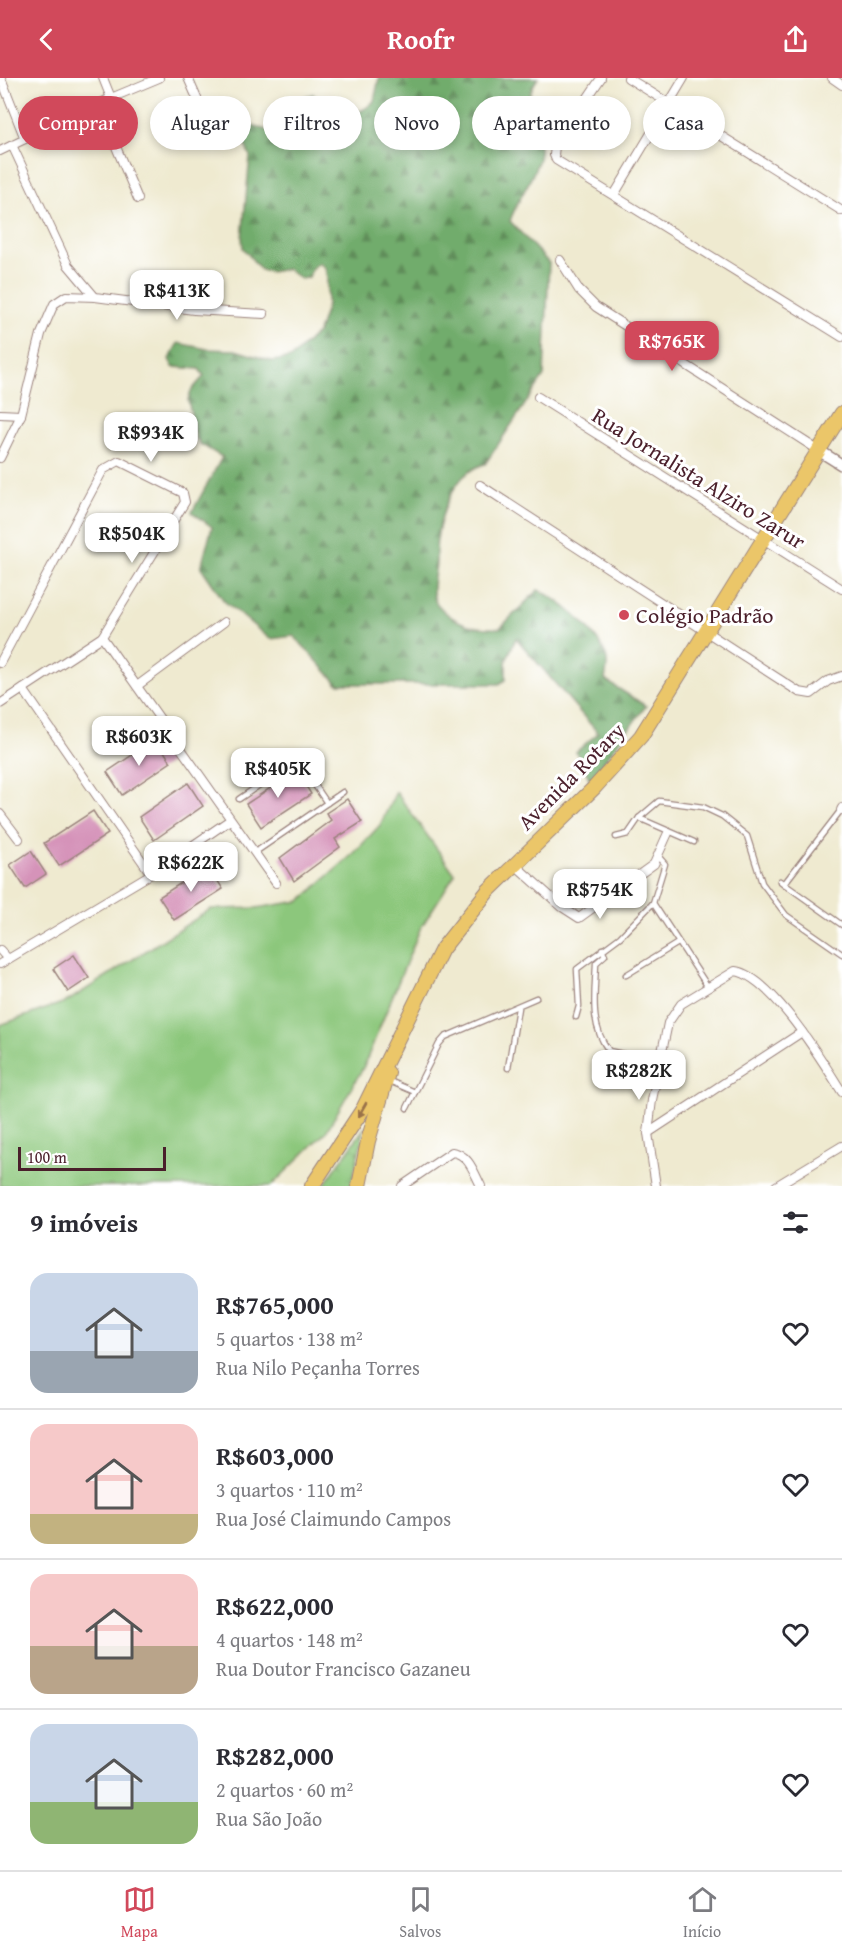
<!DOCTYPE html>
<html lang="pt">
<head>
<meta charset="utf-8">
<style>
	:root { --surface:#fff; --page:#f7f7f7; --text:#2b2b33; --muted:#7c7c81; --line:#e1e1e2; --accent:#d1495b }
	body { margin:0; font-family:"Gentium Book Plus",serif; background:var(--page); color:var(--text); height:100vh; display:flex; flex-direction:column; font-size:22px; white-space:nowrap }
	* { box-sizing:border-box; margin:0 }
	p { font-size:20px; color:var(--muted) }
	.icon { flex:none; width:33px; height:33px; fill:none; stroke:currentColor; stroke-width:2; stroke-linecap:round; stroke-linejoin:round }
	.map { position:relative; height:1108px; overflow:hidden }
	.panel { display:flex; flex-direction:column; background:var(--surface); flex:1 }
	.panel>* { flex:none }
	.hud { position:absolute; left:18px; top:18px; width:807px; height:54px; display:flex; gap:12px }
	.scale { position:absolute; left:18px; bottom:15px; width:148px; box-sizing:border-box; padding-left:6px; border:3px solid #4a1f2b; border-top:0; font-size:16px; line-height:21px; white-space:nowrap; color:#4a1f2b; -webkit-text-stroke:4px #fff; paint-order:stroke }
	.price { position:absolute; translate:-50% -51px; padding:0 14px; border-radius:12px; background:#fff; color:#222; font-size:20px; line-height:39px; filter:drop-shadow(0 2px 3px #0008) }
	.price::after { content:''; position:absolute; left:50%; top:36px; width:18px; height:14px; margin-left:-9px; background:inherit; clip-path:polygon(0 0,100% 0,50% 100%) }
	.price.current { background:var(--accent); color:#fff }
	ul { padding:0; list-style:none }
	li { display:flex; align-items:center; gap:18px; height:150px; padding:0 30px }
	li+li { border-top:2px solid var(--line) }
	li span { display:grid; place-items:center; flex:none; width:168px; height:120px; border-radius:18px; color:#555 }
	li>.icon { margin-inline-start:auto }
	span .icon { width:72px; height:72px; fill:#fffc; stroke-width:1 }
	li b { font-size:26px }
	h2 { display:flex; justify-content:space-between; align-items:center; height:72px; padding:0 30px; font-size:26px }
	.chip { padding:0 21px; border-radius:27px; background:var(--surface); box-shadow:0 3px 9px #0003; font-size:21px; line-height:54px }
	.chip.current { background:var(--accent); color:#fff }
	header { display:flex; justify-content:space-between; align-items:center; height:78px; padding:0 30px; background:var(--accent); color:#fff; font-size:27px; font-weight:700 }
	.tab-bar { display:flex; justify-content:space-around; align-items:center; height:84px; border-top:2px solid var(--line); background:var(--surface); font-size:16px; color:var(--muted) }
	.tab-bar a { display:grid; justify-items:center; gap:3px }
	.tab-bar .current { color:var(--accent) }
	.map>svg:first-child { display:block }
	.grass { fill:#8cc77c; stroke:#6b7354; stroke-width:1.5 }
	.forest { fill:url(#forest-firs); stroke:#5e664c; stroke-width:1.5 }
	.park { fill:url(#park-crowns); stroke:#6b7354; stroke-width:1.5 }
	.building { fill:#d593b9 }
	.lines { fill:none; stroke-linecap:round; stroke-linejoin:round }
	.service-casing { stroke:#9c847e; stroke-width:7 }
	.minor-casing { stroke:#9c847e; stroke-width:10 }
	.tertiary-casing { stroke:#9c847e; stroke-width:13 }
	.primary-casing { stroke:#9c847e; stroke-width:16 }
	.service { stroke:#fff; stroke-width:4.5 }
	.minor { stroke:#fff; stroke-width:8 }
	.tertiary { stroke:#fff; stroke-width:10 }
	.primary { stroke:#ebc669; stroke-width:14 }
	.oneway { fill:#9a724a }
	.poi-dot { fill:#d1495b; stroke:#fff; stroke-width:2 }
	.labels { text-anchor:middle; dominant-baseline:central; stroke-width:6; stroke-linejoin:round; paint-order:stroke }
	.street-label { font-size:22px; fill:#4a1f2b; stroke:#fff }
	.poi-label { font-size:22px; fill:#4a1f2b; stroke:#fff; text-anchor:start }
</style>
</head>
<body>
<header><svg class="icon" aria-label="back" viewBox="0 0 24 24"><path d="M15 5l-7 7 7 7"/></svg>Roofr<svg class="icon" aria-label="share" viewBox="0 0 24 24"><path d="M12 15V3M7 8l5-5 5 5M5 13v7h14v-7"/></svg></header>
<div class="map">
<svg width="842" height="1108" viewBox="0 0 842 1108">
	<defs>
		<pattern id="forest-firs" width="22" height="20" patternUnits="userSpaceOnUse" patternTransform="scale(1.5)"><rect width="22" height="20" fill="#71ac6c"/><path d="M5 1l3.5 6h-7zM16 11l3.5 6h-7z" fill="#5f8b59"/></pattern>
		<pattern id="park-crowns" width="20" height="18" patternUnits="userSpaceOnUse" patternTransform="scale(1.5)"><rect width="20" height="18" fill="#8cc77c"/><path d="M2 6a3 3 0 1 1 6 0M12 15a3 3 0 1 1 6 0" fill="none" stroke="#7aaa6b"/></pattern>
	</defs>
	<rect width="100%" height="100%" fill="#fff"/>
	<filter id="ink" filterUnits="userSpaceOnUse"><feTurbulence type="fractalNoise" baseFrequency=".0167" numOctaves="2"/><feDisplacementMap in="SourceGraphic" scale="12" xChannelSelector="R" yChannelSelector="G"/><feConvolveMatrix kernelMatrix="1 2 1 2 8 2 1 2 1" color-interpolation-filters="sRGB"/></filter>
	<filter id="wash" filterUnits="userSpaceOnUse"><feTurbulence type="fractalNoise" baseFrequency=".008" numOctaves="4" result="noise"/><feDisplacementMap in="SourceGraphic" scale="24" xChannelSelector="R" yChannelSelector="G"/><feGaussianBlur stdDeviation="1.35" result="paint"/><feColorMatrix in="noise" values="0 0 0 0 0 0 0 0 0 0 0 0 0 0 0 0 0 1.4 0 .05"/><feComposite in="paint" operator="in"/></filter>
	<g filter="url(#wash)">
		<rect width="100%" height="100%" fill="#efead0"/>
		<polygon class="grass" points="396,714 455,796 420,851 364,988 326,1054 271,1108 0,1108 0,947 68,923 211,831 256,830 300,823 354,775 380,747"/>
		<path class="forest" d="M379,0H538C514,33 547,51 539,80C534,100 517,122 510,143L549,185L544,298L485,386C449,395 435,451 436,482C436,497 428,515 438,527C455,547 476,551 500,550L538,512C560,521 598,554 606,578C609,586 606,594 605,602L646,628L590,702L576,674L598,655L516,560L506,583V602L499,606H338L294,558L270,561L224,523L201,489L212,449L192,434L222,379L200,366L196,359L188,322L191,313L204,298L199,291L173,289L169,281L178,265L207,271L235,272L272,283L291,280L318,254L327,227V199L325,190L319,185L312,190L309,199L301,201L287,191L270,194L261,192L243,170L242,160L250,78L239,54L242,45C252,45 256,49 266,52C281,55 301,51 314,43L313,34L304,19L313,16L330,37C347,39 363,35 374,23Z"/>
		<polygon class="park" points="365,1049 351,1108 323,1108"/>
		<g id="blocks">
			<g class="building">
				<polygon points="156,661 171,684 122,717 107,694"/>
				<polygon points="293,695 299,697 311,716 261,749 246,726"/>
				<polygon points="188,705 203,728 154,762 139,739"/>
				<polygon points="347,721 362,744 335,761 340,769 294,803 280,780 331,742 326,735"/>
				<polygon points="93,733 108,756 59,788 44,765"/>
				<polygon points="31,773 46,796 25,810 10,787"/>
				<polygon points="208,788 223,811 174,842 159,819"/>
				<polygon points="74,877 89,900 68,914 53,891"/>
			</g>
		</g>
	</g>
	<g filter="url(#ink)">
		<use href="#blocks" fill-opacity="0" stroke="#9c847e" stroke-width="1.5"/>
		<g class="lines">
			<g class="service-casing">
				<g id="service">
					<polyline points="239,721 286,689 306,694 327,725"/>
					<polyline points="639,740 694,764"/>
					<polyline points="616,759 628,756 639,740 659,723 703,729 722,738 747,758 762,805 786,837 842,876"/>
					<polyline points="254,775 343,714"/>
					<polyline points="780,803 842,847"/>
					<polyline points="784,806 841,732"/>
					<polyline points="653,825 708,909"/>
					<path d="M602,871L605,877L596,885C595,916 589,947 609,973L659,984"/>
					<polyline points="626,897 678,865"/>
					<polyline points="576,939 579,928 577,891 620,859 653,825 665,786 658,778"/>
					<polyline points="508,990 518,930"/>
					<polyline points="387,1002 415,1014"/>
					<polyline points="407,1030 439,966 445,959 536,920"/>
				</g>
			</g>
			<g class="minor-casing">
				<g id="minor">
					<polyline points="1,0 25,61"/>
					<polyline points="103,0 111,20"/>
					<polyline points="188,0 211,52"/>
					<polyline points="601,0 555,68 554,77 556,82 842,259"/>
					<polyline points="628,0 842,133"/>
					<polyline points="832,0 842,7"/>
					<polyline points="98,26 138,121"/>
					<polyline points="12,67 68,187 95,219"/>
					<polyline points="0,73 111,20 159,0"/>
					<polyline points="614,117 684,0"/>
					<polyline points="560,182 579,212 596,229 818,372"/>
					<polyline points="538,319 842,511"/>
					<polyline points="0,336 21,337"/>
					<polyline points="0,380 21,337 41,256 54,226 66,218 95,219 194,232 264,236"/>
					<polyline points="480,407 799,614 811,616 828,603 842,598"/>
					<polyline points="102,559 276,805"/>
					<polyline points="0,585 103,392 119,383 183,415 185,424 102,559 0,626"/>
					<polyline points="137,608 224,544"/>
					<polyline points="23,611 151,796"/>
					<polyline points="841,732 842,730"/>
					<polyline points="0,736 19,761"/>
					<polyline points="514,786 562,829 579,840 654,786 668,755"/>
					<polyline points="0,872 8,881"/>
					<polyline points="0,886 151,796 230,742"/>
					<polyline points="648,1055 802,954"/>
					<path d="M402,1108L452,1074C469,1076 474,1095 481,1108"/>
					<path d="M656,1108L648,1055L652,1022L668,945L681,926L735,893C771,898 823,984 842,1014"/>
					<polyline points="776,1108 842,1068"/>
				</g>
			</g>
			<g class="tertiary-casing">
				<polyline id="tertiary" points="818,372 842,387"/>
			</g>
			<g class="primary-casing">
				<g id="primary">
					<polyline points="312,1108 363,1031 442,871 488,813 595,709 641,658 842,335"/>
					<polyline points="359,1108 368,1063 388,995"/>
				</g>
			</g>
			<use href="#service" class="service"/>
			<use href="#minor" class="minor"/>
			<use href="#tertiary" class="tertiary"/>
			<use href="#primary" class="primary"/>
		</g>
		<defs><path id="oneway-solid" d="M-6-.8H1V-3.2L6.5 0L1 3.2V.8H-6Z" transform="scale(1.5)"/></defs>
		<use class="oneway" href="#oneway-solid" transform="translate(362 1032) rotate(120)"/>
	</g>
	<circle class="poi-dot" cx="624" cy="537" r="6"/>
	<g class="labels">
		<g class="street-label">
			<text transform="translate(699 400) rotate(32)">Rua Jornalista Alziro Zarur</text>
			<text transform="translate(571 698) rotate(-45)">Avenida Rotary</text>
		</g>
		<g class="poi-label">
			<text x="636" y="537">Colégio Padrão</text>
		</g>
	</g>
</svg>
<div class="scale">100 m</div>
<b class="price" style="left:177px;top:243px">R$413K</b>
<b class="price current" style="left:672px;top:294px">R$765K</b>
<b class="price" style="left:151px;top:385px">R$934K</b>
<b class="price" style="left:132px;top:486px">R$504K</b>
<b class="price" style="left:139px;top:689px">R$603K</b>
<b class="price" style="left:278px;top:721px">R$405K</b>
<b class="price" style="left:191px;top:815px">R$622K</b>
<b class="price" style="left:600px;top:842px">R$754K</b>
<b class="price" style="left:639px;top:1023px">R$282K</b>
<div class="hud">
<a class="chip current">Comprar</a>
<a class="chip">Alugar</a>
<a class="chip">Filtros</a>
<a class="chip">Novo</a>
<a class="chip">Apartamento</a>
<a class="chip">Casa</a>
</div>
</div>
<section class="panel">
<h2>9 imóveis<svg class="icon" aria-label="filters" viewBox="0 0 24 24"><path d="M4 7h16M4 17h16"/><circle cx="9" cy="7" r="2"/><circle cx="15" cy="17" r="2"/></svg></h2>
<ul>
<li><span style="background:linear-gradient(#c9d6e8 65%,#9aa5b1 0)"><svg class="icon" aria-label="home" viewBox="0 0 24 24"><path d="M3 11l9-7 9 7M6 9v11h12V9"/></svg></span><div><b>R$765,000</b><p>5 quartos · 138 m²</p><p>Rua Nilo Peçanha Torres</p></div><svg class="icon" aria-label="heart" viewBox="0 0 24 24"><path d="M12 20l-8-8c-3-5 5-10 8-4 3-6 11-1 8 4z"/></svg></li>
<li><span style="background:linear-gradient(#f6c9c9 75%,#c2b280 0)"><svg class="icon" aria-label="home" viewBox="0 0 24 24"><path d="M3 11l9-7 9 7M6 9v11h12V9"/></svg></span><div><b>R$603,000</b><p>3 quartos · 110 m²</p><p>Rua José Claimundo Campos</p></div><svg class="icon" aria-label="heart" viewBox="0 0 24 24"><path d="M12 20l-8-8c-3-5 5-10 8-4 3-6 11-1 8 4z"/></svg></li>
<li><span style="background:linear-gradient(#f6c9c9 60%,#b9a48a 0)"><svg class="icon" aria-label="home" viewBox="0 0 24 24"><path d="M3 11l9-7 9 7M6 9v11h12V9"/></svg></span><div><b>R$622,000</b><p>4 quartos · 148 m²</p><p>Rua Doutor Francisco Gazaneu</p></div><svg class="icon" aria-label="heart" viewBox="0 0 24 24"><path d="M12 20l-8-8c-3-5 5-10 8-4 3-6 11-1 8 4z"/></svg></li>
<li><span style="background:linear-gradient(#c9d6e8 65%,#8fb573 0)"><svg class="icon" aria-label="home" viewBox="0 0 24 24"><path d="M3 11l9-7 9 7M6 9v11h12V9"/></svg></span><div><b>R$282,000</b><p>2 quartos · 60 m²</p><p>Rua São João</p></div><svg class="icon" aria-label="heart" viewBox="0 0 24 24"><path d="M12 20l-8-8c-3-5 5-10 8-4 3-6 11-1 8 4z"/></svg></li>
</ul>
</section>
<nav class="tab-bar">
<a class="current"><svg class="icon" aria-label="map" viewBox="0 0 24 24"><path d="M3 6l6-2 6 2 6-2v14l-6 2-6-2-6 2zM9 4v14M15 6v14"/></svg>Mapa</a>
<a><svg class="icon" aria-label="saved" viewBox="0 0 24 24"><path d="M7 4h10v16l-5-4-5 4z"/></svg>Salvos</a>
<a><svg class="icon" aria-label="home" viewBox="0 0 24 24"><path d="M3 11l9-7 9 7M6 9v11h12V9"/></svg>Início</a>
</nav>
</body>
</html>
